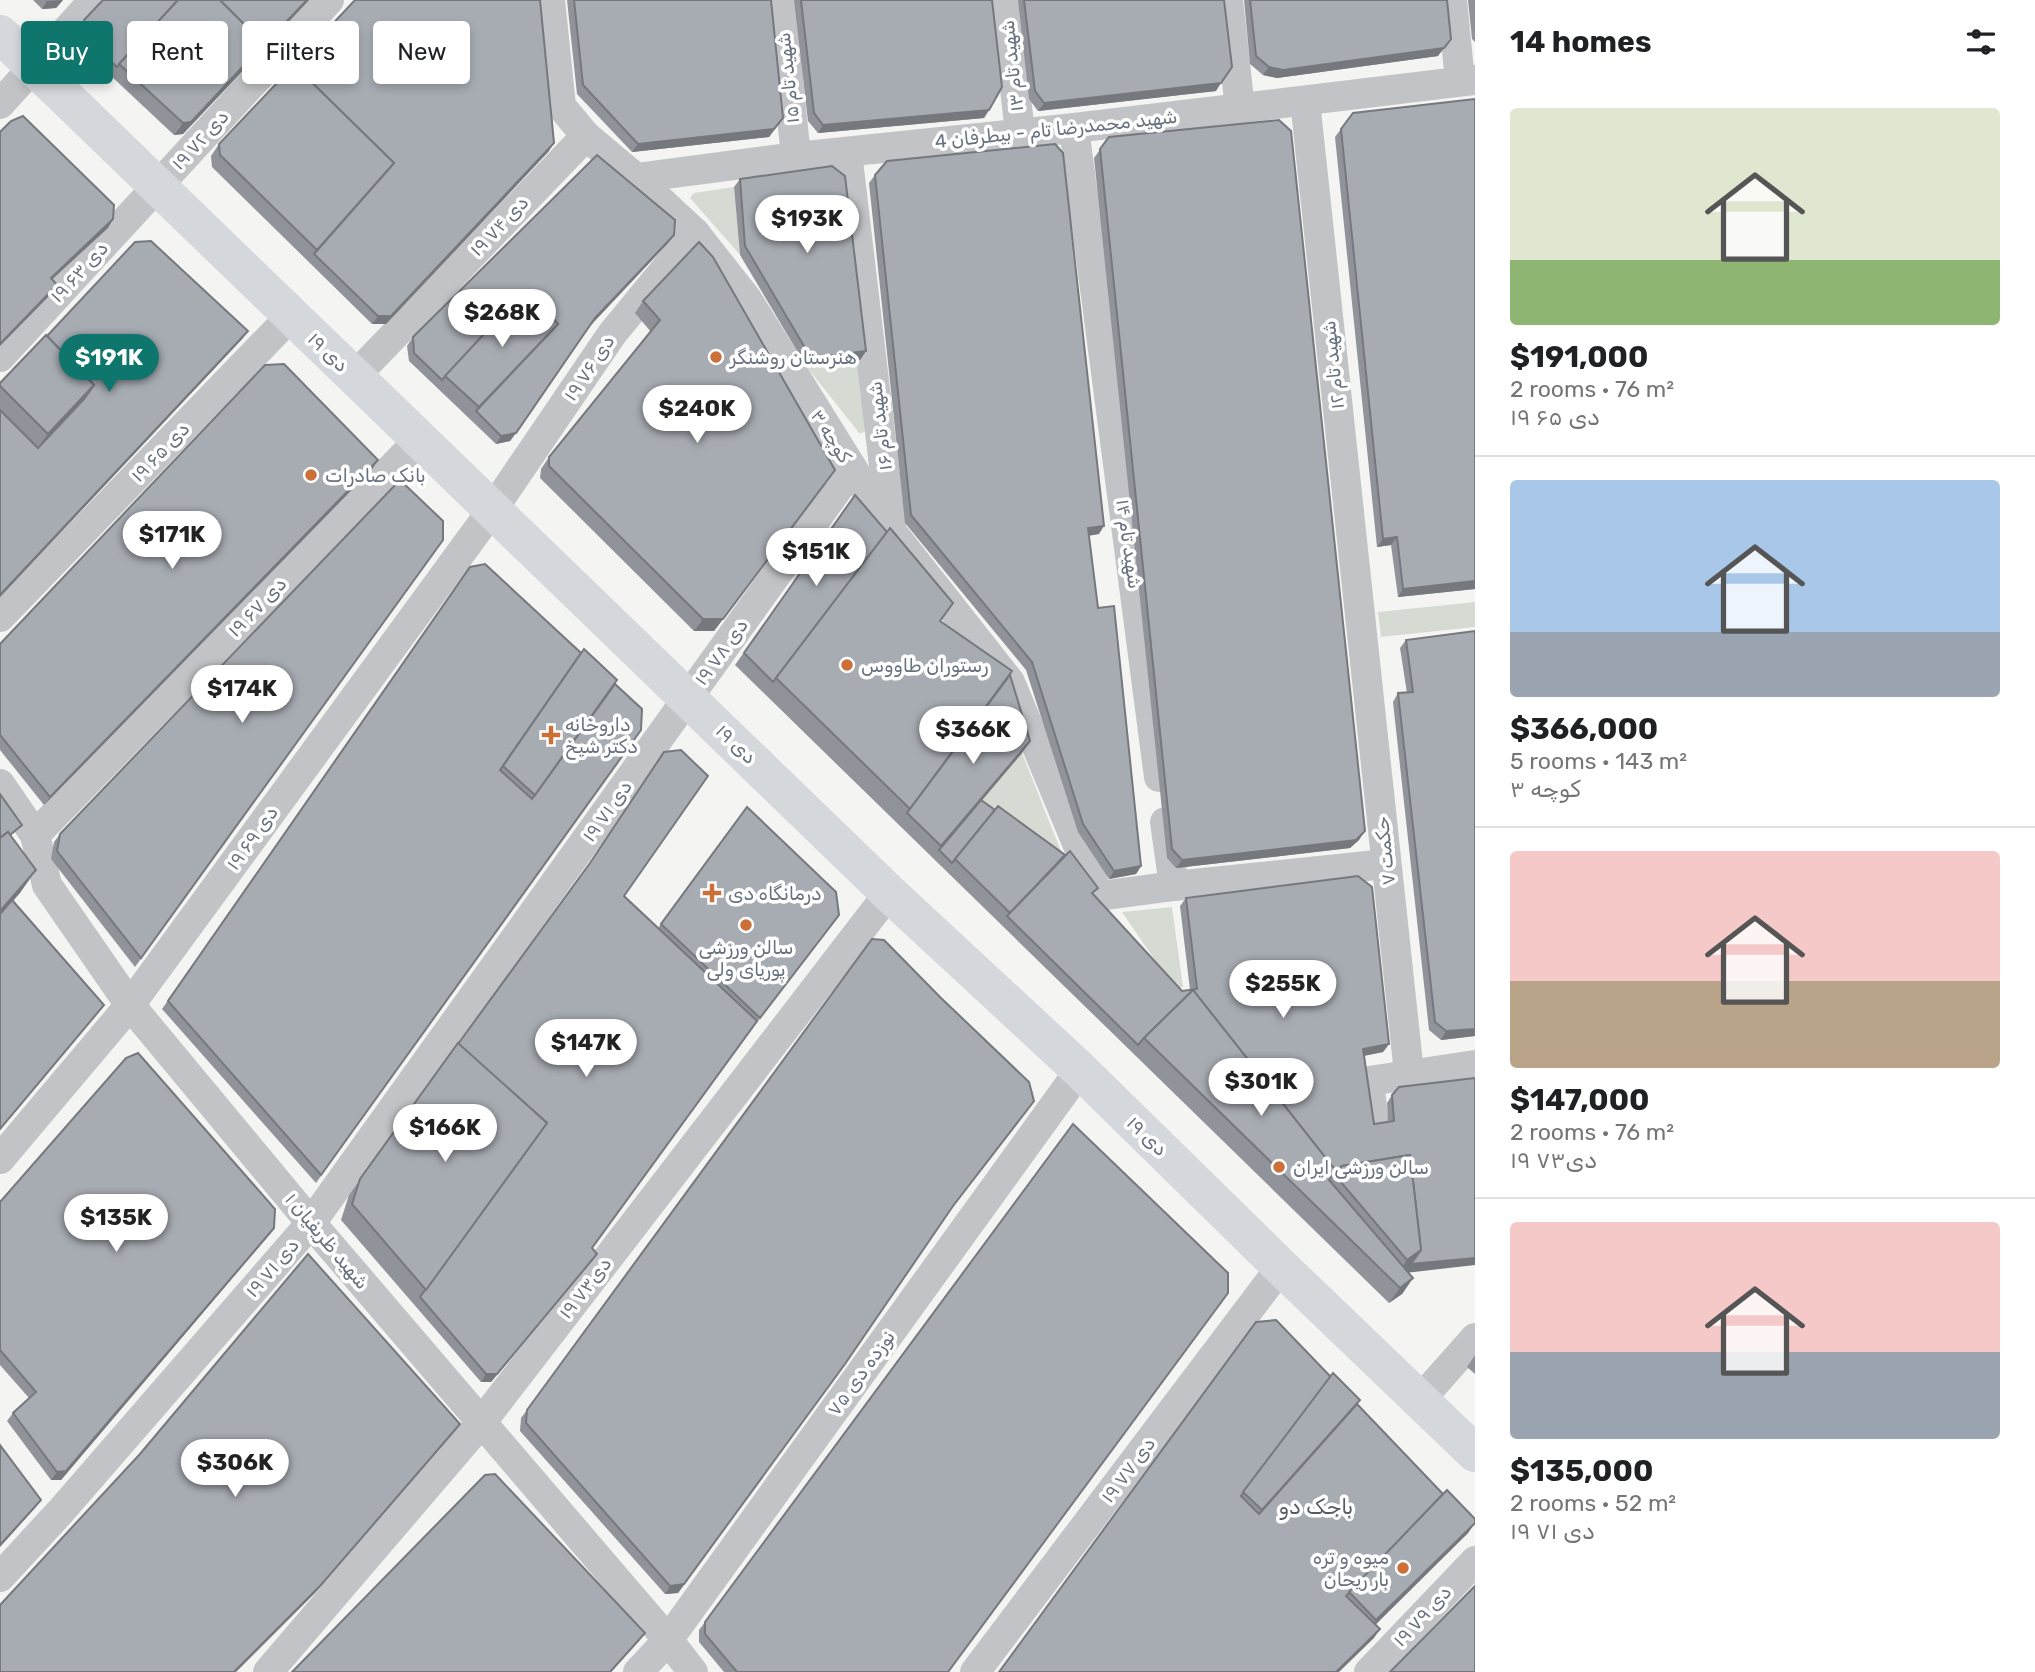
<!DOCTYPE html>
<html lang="en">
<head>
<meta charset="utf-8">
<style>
	:root { --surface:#fff; --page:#f6f6f6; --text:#202124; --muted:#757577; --line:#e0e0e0; --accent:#0f766e }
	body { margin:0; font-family:Rubik,"Noto Sans Arabic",sans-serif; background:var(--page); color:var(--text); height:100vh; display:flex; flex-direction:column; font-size:26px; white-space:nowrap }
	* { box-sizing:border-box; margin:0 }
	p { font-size:23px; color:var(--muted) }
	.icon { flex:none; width:38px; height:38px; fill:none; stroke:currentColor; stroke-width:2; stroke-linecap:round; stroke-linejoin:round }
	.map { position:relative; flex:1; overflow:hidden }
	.drawer { display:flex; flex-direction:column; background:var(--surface); width:560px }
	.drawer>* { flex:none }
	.guide { position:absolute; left:21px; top:21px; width:665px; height:63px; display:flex; gap:14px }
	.price { position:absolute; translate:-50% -60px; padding:0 16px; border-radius:24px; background:#fff; color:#222; font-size:23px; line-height:46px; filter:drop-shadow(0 2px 4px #0008) }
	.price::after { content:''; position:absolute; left:50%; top:42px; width:21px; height:16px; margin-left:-10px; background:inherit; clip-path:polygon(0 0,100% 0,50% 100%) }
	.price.active { background:var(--accent); color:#fff }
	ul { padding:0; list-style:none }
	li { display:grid; align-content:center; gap:14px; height:371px; padding:0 35px }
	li+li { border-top:2px solid var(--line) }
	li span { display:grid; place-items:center; height:217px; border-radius:7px; color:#555 }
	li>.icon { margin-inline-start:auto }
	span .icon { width:126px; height:126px; fill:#fffc; stroke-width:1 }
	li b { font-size:30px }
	h2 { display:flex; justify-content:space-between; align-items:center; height:84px; padding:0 35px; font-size:30px }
	.tag { padding:0 24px; border-radius:7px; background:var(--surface); box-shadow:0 4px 10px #0003; font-size:24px; line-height:63px }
	.tag.active { background:var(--accent); color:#fff }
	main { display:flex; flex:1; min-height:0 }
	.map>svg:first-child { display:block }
	.green { fill:#d5dbd3 }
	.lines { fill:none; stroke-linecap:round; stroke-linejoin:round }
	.minor { stroke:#c1c3c6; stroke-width:30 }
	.major { stroke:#d4d7db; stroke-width:38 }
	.wall { fill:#90949a }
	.shaded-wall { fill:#75787d }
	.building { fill:#a7acb3; stroke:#75787d; stroke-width:2 }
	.poi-dot { fill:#cc703a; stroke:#fff; stroke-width:2.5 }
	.labels { text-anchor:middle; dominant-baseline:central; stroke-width:7; stroke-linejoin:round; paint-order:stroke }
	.street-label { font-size:19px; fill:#67717f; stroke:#fff }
	.poi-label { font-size:19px; fill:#67717f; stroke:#fff; text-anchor:start }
	.neighbourhood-label { font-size:21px; fill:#545b65; stroke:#fff }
</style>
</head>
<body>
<main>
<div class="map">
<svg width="1475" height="1672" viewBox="0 0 1475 1672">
	<rect width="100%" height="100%" fill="#f4f5f2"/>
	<g class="green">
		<polygon points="734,187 740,255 690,198 694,193"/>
		<polygon points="860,360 869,429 860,434 806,366"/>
		<polygon points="1475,602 1475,627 1381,637 1378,612"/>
		<polygon points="1022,753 1064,859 975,808"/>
		<polygon points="1172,907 1183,987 1174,988 1122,912"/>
	</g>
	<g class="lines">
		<g class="minor">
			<polyline points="550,0 561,106 586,136 636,178 695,233 747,299 892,532 1010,682 1099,896 1174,886 1165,822"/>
			<polyline points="780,0 796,157"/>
			<polyline points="1005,0 1020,133"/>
			<polyline points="1228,0 1240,109"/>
			<polyline points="1452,0 1460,81"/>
			<polyline points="1305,101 1409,1073"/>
			<polyline points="0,104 94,0"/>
			<polyline points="1074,128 1159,777"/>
			<polyline points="847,152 891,525"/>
			<polyline points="636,178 796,157 1074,128 1475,80"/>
			<polyline points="0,357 329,0"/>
			<polyline points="354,377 586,136"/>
			<polyline points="0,617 291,316"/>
			<polyline points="0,784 35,835 47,885 130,1005 311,1223 668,1640 693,1672"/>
			<polyline points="35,835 420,439"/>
			<polyline points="1174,886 1386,864"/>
			<polyline points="1374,1125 1369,1081 1475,1065"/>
			<polyline points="0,1159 130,1005 493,509 612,334 695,233"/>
			<polyline points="1420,1400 1475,1338"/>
			<polyline points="0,1577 61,1511 311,1223 852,469"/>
			<polyline points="268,1672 481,1423 889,893"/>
			<polyline points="638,1672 668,1640 1080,1070"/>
			<polyline points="975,1672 1281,1267"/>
			<polyline points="1369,1672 1475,1561"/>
		</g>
		<polyline class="major" points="0,34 889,893 1080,1070 1281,1267 1475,1453"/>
	</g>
	<g class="wall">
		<polygon points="33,0 63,0 56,8 42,9"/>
		<polygon points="103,0 309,0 183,134 174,135 77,44 78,29 84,20"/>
		<polygon points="567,0 771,0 783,118 769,137 632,152 577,94"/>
		<polygon points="794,0 992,0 989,110 984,118 818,133 808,121"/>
		<polygon points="1018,0 1224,0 1216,91 1038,111 1029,99"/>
		<polygon points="1244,0 1447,0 1438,56 1277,78 1263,75 1250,64"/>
		<polygon points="1468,0 1475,0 1475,42 1472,39"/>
		<polygon points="1475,99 1475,589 1398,597 1391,545 1377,547 1335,137 1353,113"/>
		<polygon points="1109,137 1359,840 1350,848 1176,868 1167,858 1094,158"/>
		<polygon points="219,144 549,151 386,324 372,324 212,167 211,156"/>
		<polygon points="875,175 1099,534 1089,535 1098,608 1141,866 1136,874 1109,879 1078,832 1026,670 905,523 869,183"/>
		<polygon points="740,179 866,351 860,360 806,366 740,255 734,187"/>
		<polygon points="668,243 590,326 510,441 496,444 409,361 407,346 413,337"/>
		<polygon points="643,301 827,482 714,631 694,631 540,478 541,469 549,457 651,332 635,313"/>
		<polygon points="248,331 242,339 0,597 0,383 47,336"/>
		<polygon points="373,468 44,805 0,750 0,644"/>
		<polygon points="855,495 940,621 1010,675 1022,753 982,800 1094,895 1182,991 1190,990 1180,906 1186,898 1389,1044 1383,1052 1364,1056 1374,1124 1388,1122 1387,1103 1392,1095 1475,1078 1407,1272 1413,1278 1402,1294 1389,1303 735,665"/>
		<polygon points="443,540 135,967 51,859 54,842 60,834"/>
		<polygon points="470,567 615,684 641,730 316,1183 162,1009"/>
		<polygon points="1406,640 1475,1036 1441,1040 1429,1030 1393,702 1398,693 1407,693 1400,648"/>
		<polygon points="747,807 830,927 752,1029 592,1248 597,1254 591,1262 491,1382 481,1382 341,1220 349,1195 587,867 624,896 658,928"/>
		<polygon points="0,1202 268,1236 61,1480 51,1480 7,1421 13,1413 29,1398 0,1365"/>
		<polygon points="948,1213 839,1372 678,1593 665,1594 520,1431 521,1418 527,1410"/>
		<polygon points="1475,1355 1475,1374 1467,1367"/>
		<polygon points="1357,1404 1443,1494 1475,1523 1468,1533 1375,1625 1374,1638 999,1672"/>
		<polygon points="705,1622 948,1672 724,1672 699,1642 699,1630"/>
	</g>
	<g class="shaded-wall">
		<polygon points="63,0 56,8 42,9 47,1"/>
		<polygon points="307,0 309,0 256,57 261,48"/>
		<polygon points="1451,39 1438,56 1277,78 1263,75 1269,67"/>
		<polygon points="264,44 256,57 183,134 174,135 183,123"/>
		<polygon points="1221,83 1216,91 1038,111 1044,103"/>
		<polygon points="989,110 984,118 818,133 823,125"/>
		<polygon points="783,118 769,137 632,152 638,144"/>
		<polygon points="554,143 549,151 386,324 372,324 378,316"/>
		<polygon points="113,219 108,228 45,286 51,278"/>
		<polygon points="674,235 668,243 589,327 595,318"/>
		<polygon points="57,285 52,293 0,346 0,344"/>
		<polygon points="248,331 242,339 0,597 0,595"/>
		<polygon points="866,351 860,360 806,366 811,358"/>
		<polygon points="94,385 78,408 32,456 48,434"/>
		<polygon points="516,433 510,441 496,444 501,436"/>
		<polygon points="378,460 373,468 44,805 50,797"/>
		<polygon points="827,482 714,631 694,631 703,619"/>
		<polygon points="1104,526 1099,534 1082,537 1088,528"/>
		<polygon points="1397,537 1391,545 1377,547 1383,539"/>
		<polygon points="1475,581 1475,589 1398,597 1403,589"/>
		<polygon points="1030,741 1022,753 939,851 941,846"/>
		<polygon points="1365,831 1359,840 1350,848 1176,868 1182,860"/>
		<polygon points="1141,866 1136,874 1109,879 1114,871"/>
		<polygon points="36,870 20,893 0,916 0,911"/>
		<polygon points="104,1005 98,1013 0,1130 0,1129"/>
		<polygon points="1475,1029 1475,1036 1441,1040 1446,1031"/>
		<polygon points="1389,1044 1383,1052 1357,1057 1363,1049"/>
		<polygon points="274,1228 268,1236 61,1480 51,1480 57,1472"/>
		<polygon points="1421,1250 1475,1258 1475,1265 1405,1273 1392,1282 1407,1260"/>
		<polygon points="597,1254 491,1382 481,1382 486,1374"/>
		<polygon points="1413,1278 1402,1294 1389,1303 1400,1288"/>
		<polygon points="845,1364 678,1593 665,1594 670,1586"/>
		<polygon points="460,1424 454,1432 315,1593 236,1672 234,1672"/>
		<polygon points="41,1500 35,1508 0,1547 0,1545"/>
		<polygon points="1475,1523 1468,1533 1368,1632 1376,1620"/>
		<polygon points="1380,1629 1374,1638 1339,1672 1336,1672"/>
		<polygon points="645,1633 639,1641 611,1672 610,1672"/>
	</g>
	<g class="building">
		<polygon points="103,0 178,0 117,67 83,36 84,20"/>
		<polygon points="178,0 220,0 264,44 191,122 183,123 119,64"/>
		<polygon points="220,0 307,0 261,48 264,44"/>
		<polygon points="355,0 540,0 554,143 391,316 378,316 314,254 394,163 294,65"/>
		<polygon points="574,0 771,0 783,118 774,129 638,144 583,85"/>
		<polygon points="801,0 992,0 1002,87 989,110 823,125 814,113"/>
		<polygon points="1024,0 1224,0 1232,67 1221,83 1044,103 1035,91"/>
		<polygon points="1250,0 1447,0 1451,39 1444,48 1283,70 1269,67 1256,56"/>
		<polygon points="294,65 394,163 317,250 220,155 219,144"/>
		<polygon points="1475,99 1475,581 1403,589 1397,537 1383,539 1341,129 1353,113"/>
		<polygon points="23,116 114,205 113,219 51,278 57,285 0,344 0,132 11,121"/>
		<polygon points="1279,120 1291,131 1365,831 1356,840 1182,860 1172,849 1100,149 1109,137"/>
		<polygon points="1055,144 1063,153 1104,526 1088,528 1098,608 1114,606 1141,866 1114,871 1083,824 1032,662 911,515 875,175 887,161"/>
		<polygon points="597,155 675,220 674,235 595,318 516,433 501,436 476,411 558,324 525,290 442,380 414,353 413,337"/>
		<polygon points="832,166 845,176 866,351 811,358 745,246 740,179"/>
		<polygon points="151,241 248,331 0,595 0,410 38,448 84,399 94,385 47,336 135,242"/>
		<polygon points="699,242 713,257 835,470 723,619 703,619 549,466 549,457 660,320 643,301"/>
		<polygon points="525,290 558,324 479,407 445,376"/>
		<polygon points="46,335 94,385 48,434 0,386 0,383"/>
		<polygon points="284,364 378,460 50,797 0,735 0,644 265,365"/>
		<polygon points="400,480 443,521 443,540 141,958 57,851 60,834"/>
		<polygon points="855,495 887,532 773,682 744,653"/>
		<polygon points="890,528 953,603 940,621 1012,671 910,809 776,678"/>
		<polygon points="485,564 581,653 500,770 532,799 615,684 642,709 641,730 321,1175 168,1001 470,567"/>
		<polygon points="1475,631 1475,1029 1446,1031 1435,1022 1398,693 1413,692 1406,640"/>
		<polygon points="584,649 617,680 535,795 503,766"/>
		<polygon points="1010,675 1030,741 941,846 907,813"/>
		<polygon points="681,750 708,776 624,896 757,1021 592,1248 597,1254 497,1374 486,1374 420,1297 547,1123 458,1044 590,863 664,752"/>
		<polygon points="0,794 22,825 10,835 8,832 0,838"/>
		<polygon points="981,800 995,810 952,863 939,850"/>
		<polygon points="998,806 1065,855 1010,913 955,859"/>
		<polygon points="747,807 836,892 839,915 760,1018 661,924"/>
		<polygon points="8,832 36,870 0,911 0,838"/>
		<polygon points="1070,851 1098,888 1092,893 1182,991 1197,989 1186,898 1358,876 1372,887 1389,1044 1363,1049 1374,1124 1394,1121 1392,1095 1399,1087 1475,1078 1475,1258 1411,1264 1421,1250 1410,1155 1342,1166 1336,1171 1193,990 1144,1038 1138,1045 1007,916"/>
		<polygon points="12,900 104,1005 0,1129 0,914"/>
		<polygon points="872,939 884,940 940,997 1029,1082 1034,1101 953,1206 845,1364 684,1584 670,1586 526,1423 527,1410"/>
		<polygon points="1193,990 1336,1171 1329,1180 1413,1278 1400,1288 1144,1038"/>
		<polygon points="458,1043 547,1123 426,1290 352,1204 360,1179"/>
		<polygon points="138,1053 275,1209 274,1228 66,1471 57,1472 13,1413 36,1392 0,1350 0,1202 126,1058"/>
		<polygon points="1073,1124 1228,1273 1228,1293 948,1672 737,1672 705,1634 705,1622"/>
		<polygon points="1410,1155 1421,1250 1407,1260 1334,1174 1342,1166"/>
		<polygon points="308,1254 460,1424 321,1585 234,1672 0,1672 0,1605 140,1454"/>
		<polygon points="1276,1320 1331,1377 1241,1496 1259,1514 1357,1404 1443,1494 1346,1596 1380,1629 1336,1672 999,1672 1256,1322"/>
		<polygon points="1333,1373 1360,1400 1262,1510 1243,1492"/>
		<polygon points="0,1445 41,1500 0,1545"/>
		<polygon points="495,1474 645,1633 610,1672 292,1672 485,1475"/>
		<polygon points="1447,1490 1475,1519 1475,1523 1376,1620 1349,1592"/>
		<polygon points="1475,1586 1475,1672 1390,1672"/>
	</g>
	<g class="poi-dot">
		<circle cx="716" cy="357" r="7"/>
		<circle cx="311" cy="475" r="7"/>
		<circle cx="847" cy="665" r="7"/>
		<path d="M547.5 724.5h7v7h7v7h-7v7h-7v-7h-7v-7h7z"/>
		<path d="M708.5 882.5h7v7h7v7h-7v7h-7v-7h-7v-7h7z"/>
		<circle cx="746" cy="925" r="7"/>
		<circle cx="1279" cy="1167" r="7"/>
		<circle cx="1403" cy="1568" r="7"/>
	</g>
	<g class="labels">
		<g class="street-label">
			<text transform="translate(1012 66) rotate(-96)">شهید تام ۱۳</text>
			<text transform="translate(788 78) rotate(-96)">شهید تام ۱۵</text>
			<text transform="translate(1056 129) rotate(-6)">شهید محمدرضا تام - بیطرفان 4</text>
			<text transform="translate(200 140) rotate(-47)">۱۹ دی ۷۲</text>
			<text transform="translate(499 226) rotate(-46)">۱۹ دی ۷۴</text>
			<text transform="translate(79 272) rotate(-47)">۱۹ دی ۶۳</text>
			<text transform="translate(328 352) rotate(44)">۱۹ دی</text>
			<text transform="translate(1333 365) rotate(-96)">شهید تام ۱۲</text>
			<text transform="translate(589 368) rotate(-56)">۱۹ دی ۷۶</text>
			<text transform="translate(880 426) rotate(-97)">شهید تام ۱۶</text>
			<text transform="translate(831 436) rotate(58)">کوچه ۳</text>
			<text transform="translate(160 452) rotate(-46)">۱۹ دی ۶۵</text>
			<text transform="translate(1129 544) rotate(82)">شهید تام ۱۴</text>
			<text transform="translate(257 607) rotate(-46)">۱۹ دی ۶۷</text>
			<text transform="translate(721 652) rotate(-54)">۱۹ دی ۷۸</text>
			<text transform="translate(736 744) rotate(44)">۱۹ دی</text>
			<text transform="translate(607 811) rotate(-54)">۱۹ دی ۷۱</text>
			<text transform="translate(252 838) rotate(-54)">۱۹ دی ۶۹</text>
			<text transform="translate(1385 851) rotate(-96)">حکمت ۷</text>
			<text transform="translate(1147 1136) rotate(44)">۱۹ دی</text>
			<text transform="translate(327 1241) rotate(50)">شهید ظریفیان ۱</text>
			<text transform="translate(272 1268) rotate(-49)">۱۹ دی ۷۱</text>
			<text transform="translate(585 1288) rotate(-52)">۱۹ دی۷۳</text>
			<text transform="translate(861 1373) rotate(-54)">نوزده دی ۷۵</text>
			<text transform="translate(1128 1470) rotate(-53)">۱۹ دی ۷۷</text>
			<text transform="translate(1422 1616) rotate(-47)">۱۹ دی ۷۹</text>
		</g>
		<g class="poi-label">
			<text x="730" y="357">هنرستان روشنگر</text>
			<text x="325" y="475">بانک صادرات</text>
			<text x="861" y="665">رستوران طاووس</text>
			<text x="565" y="724">داروخانه<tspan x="565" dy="22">دکتر شیخ</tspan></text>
			<text x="728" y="893">درمانگاه دی</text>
			<text x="746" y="947" text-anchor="middle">سالن ورزشی<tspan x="746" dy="22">پوریای ولی</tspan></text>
			<text x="1293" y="1167">سالن ورزشی ایران</text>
			<text x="1389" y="1557" text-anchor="end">میوه و تره<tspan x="1389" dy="22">بار ریحان</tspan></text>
		</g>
		<g class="neighbourhood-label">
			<text x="1316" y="1506">باجک دو</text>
		</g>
	</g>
</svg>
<b class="price" style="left:807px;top:255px">$193K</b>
<b class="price" style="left:502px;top:349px">$268K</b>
<b class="price active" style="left:109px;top:394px">$191K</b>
<b class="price" style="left:697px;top:445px">$240K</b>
<b class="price" style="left:172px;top:571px">$171K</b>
<b class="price" style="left:816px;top:588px">$151K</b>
<b class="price" style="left:242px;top:725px">$174K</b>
<b class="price" style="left:973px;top:766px">$366K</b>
<b class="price" style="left:1283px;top:1020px">$255K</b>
<b class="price" style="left:586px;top:1079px">$147K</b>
<b class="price" style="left:1261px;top:1118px">$301K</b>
<b class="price" style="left:445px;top:1164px">$166K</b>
<b class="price" style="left:116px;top:1254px">$135K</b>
<b class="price" style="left:235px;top:1499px">$306K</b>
<div class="guide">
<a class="tag active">Buy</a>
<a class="tag">Rent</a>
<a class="tag">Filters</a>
<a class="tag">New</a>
</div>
</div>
<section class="drawer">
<h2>14 homes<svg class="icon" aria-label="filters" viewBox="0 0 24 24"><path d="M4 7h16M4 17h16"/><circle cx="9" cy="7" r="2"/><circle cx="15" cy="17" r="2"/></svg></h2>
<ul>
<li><span style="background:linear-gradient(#dfe7d0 70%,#8fb573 0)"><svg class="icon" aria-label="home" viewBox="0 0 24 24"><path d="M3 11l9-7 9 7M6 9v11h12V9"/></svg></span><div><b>$191,000</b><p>2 rooms · 76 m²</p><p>۱۹ دی ۶۵</p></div></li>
<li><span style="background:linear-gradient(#a9c7e8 70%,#9aa5b1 0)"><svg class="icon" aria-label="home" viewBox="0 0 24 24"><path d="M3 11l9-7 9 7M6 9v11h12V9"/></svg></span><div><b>$366,000</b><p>5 rooms · 143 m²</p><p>کوچه ۳</p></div></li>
<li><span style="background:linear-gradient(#f6c9c9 60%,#b9a48a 0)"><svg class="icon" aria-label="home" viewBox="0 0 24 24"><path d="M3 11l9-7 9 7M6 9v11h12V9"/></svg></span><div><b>$147,000</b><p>2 rooms · 76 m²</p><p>۱۹ دی۷۳</p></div></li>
<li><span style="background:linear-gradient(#f6c9c9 60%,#9aa5b1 0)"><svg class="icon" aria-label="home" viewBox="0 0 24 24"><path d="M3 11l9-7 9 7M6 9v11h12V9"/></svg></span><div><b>$135,000</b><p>2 rooms · 52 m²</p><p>۱۹ دی ۷۱</p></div></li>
</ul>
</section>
</main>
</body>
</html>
